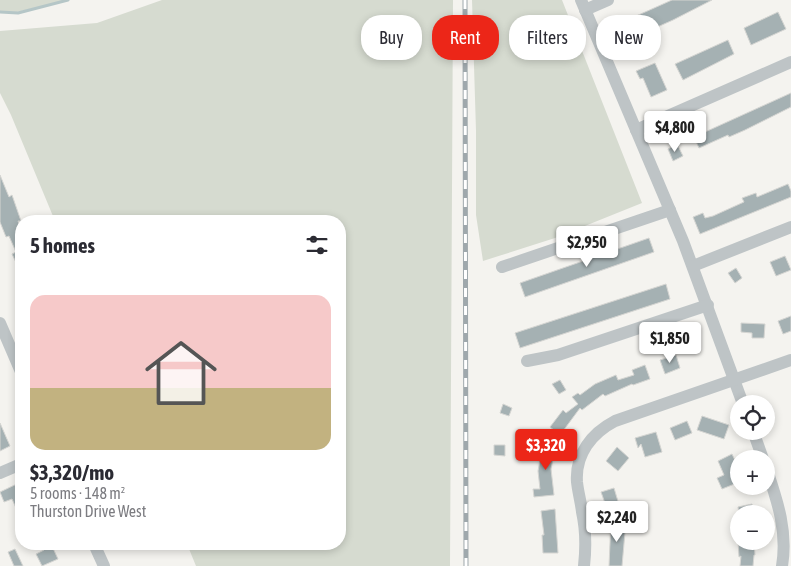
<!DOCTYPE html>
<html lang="en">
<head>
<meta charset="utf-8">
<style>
	:root { --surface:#fff; --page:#f2f2f3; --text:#2b2b33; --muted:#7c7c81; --line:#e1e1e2; --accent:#ec2618 }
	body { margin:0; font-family:"Asap Condensed",sans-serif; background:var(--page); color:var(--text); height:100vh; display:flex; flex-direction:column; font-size:19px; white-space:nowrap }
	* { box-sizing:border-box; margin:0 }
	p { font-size:16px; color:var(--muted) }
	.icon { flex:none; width:28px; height:28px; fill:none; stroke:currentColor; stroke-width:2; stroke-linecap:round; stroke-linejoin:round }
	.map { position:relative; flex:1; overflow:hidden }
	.sheet { position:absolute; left:15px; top:215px; width:331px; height:335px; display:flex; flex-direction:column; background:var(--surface); border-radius:20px; box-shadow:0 2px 8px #0003 }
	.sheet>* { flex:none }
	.hud { position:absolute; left:361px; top:15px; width:354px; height:45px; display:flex; gap:10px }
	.fabs { position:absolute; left:730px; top:395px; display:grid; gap:10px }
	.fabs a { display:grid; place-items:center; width:45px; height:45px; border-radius:50%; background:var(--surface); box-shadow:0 2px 8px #0003; font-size:25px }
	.price { position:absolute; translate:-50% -42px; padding:0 11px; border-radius:5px; background:#fff; color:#222; font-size:16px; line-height:32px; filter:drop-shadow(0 1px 2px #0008) }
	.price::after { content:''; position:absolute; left:50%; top:30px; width:15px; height:11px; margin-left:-8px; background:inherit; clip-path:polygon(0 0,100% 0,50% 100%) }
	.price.current { background:var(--accent); color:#fff }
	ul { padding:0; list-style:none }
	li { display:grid; align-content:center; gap:10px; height:265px; padding:0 15px }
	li+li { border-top:1px solid var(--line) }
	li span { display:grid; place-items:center; height:155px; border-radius:15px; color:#555 }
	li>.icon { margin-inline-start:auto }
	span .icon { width:90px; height:90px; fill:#fffc; stroke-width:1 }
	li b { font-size:21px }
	h2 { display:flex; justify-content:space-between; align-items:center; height:60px; padding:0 15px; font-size:21px }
	.pill { padding:0 18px; border-radius:20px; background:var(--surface); box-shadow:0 2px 8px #0003; font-size:18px; line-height:45px }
	.pill.current { background:var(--accent); color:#fff }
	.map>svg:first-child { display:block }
	.green { fill:#d6dbd0 }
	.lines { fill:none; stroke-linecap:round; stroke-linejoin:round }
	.stream { stroke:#b5c6c7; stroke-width:3 }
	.building { fill:#a5b1b3; stroke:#d5d5d2 }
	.minor { stroke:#bec4c6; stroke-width:12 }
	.rail-casing { stroke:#9fa8ac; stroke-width:5 }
	.rail { stroke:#fff; stroke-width:3; stroke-dasharray:9; stroke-linecap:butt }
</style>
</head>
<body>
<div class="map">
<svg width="791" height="566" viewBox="0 0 791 566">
	<rect width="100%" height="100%" fill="#f4f3ef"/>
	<g class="green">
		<polygon points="0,0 68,0 13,13 0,12"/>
		<polygon points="162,0 453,0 450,566 196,566 187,544 340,544 340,221 55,221 11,115 0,93 0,31 97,23"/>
		<polygon points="472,0 562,0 642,203 555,238 483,261 476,215 476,131"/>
	</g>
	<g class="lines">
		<polyline class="stream" points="0,12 18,13 68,0"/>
	</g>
	<g class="building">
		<polygon points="672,0 712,0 673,20 655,28 654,26 649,27 624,40 616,25"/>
		<polygon points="778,12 786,29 751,45 744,28"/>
		<polygon points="728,40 734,54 683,80 675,64"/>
		<polygon points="655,63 667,90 651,97 643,78 640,79 636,71"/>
		<polygon points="791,93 791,107 745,130 729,137 728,135 699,148 694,137"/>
		<polygon points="677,144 683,156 673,161 668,149"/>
		<polygon points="0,175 9,197 12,195 21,221 18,221 21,230 21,273 12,254 16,252 9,236 6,237 0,222"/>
		<polygon points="788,184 791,191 791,197 700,234 693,217 703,213 705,218 713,216 744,202 742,198 756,193 757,197"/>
		<polygon points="649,238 654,252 525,297 520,283"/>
		<polygon points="785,256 791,270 776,276 770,262"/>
		<polygon points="736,268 742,278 735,283 728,273"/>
		<polygon points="666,284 670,299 520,348 515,333"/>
		<polygon points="791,316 791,331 783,334 778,321"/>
		<polygon points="741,323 765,324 764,338 752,338 752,333 741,332"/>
		<polygon points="676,355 680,368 665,374 660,360"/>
		<polygon points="645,365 650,379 633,385 632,384 605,396 603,394 582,410 580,408 560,435 550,427 563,410 566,413 578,404 572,397 578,393 580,395 595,384 616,375 618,380 634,375 632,370"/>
		<polygon points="560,380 566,390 559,394 552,384"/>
		<polygon points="503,404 512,408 509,416 500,413"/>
		<polygon points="702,416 729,425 724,439 697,430"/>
		<polygon points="687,421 692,433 675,440 670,428"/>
		<polygon points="0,423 10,446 0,451"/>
		<polygon points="656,432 662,452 645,457 641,444 638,448 635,438"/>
		<polygon points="544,440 556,443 551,469 554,495 534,497 533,489 540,489 538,471"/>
		<polygon points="494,445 505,445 505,456 494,455"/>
		<polygon points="617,447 629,458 618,471 606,461"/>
		<polygon points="732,454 739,469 739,475 735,477 737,483 722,489 717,478 724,475 718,461"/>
		<polygon points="21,482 21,519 12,499 4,502 0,492"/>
		<polygon points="614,488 620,508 610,511 608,505 606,506 601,492"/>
		<polygon points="752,504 754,514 739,514 738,507"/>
		<polygon points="555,509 558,553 543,553 542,535 544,535 541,511"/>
		<polygon points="611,520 626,521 622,566 609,566"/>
		<polygon points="738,541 754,541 755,555 754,555 753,566 740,566 741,556 739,557"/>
		<polygon points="48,544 51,544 58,559 42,566 36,554 44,550 43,547"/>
		<polygon points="15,549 23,566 14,566 8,552"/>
	</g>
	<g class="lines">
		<g class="minor">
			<polyline points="581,0 683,241 743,404"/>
			<polyline points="585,10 608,0"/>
			<polyline points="636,130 791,62"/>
			<polyline points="693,266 791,227"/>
			<polyline points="502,267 670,210"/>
			<polyline points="0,323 21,372"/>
			<polyline points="527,361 558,355 708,305"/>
			<polyline points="753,431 763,459"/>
			<path d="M766,467C777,500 788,531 782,566"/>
			<polyline points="0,473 21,464"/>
			<polyline points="94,544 104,566"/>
			<path d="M584,566C586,548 586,530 582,512C581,502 578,492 577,482C575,454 592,433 615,421L791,360"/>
		</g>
		<g class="rail-casing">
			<polyline id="rail" points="465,0 466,566"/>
		</g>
		<use href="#rail" class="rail"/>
	</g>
</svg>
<div class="fabs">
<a><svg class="icon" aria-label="locate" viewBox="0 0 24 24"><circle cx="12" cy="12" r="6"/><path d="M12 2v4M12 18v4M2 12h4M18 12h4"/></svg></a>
<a>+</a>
<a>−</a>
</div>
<b class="price" style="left:675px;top:153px">$4,800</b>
<b class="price" style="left:587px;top:268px">$2,950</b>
<b class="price" style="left:670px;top:364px">$1,850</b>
<b class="price current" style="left:546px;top:471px">$3,320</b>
<b class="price" style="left:617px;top:543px">$2,240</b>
<div class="hud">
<a class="pill">Buy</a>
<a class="pill current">Rent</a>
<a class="pill">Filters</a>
<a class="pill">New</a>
</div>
<section class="sheet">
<h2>5 homes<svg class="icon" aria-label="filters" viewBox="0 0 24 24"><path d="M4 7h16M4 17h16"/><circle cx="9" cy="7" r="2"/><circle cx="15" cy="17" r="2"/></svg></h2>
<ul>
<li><span style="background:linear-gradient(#f6c9c9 60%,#c2b280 0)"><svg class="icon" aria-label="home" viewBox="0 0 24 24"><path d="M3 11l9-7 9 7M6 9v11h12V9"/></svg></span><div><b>$3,320/mo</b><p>5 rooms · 148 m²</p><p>Thurston Drive West</p></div></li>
</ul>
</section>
</div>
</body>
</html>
